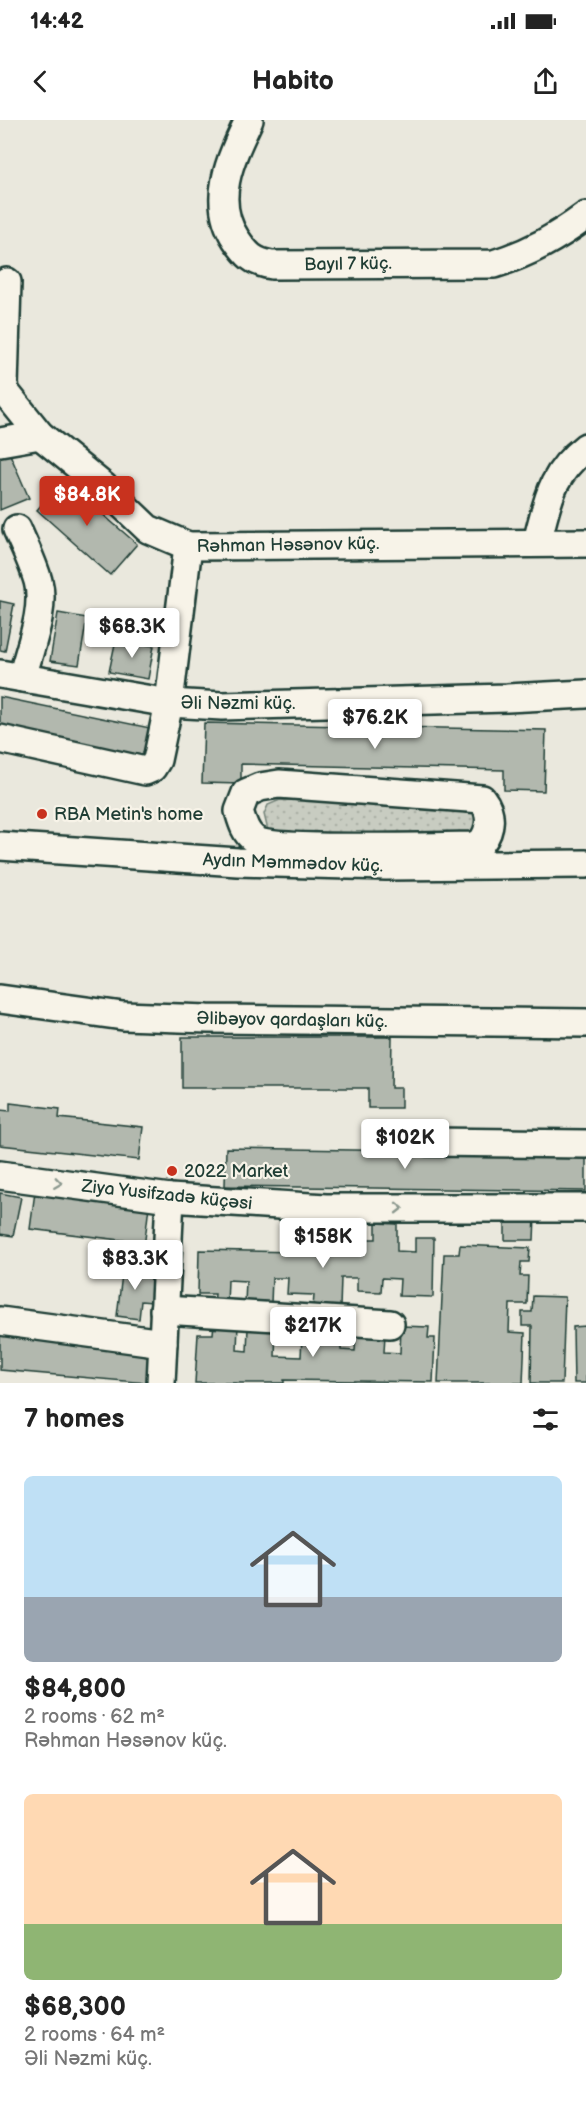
<!DOCTYPE html>
<html lang="en">
<head>
<meta charset="utf-8">
<style>
	:root { --surface:#fff; --page:#f6f6f6; --text:#222; --muted:#767676; --accent:#c8321e }
	body { margin:0; font-family:"Balsamiq Sans",sans-serif; background:var(--page); color:var(--text); height:100vh; display:flex; flex-direction:column; font-size:22px; white-space:nowrap }
	* { box-sizing:border-box; margin:0 }
	p { font-size:20px; color:var(--muted) }
	.icon { flex:none; width:33px; height:33px; fill:none; stroke:currentColor; stroke-width:2; stroke-linecap:round; stroke-linejoin:round }
	.map { position:relative; height:1263px; overflow:hidden }
	.side { display:flex; flex-direction:column; background:var(--surface); flex:1 }
	.side>* { flex:none }
	.price { position:absolute; translate:-50% -51px; padding:0 14px; border-radius:6px; background:#fff; color:#222; font-size:20px; line-height:39px; filter:drop-shadow(0 2px 3px #0008) }
	.price::after { content:''; position:absolute; left:50%; top:36px; width:18px; height:14px; margin-left:-9px; background:inherit; clip-path:polygon(0 0,100% 0,50% 100%) }
	.price.selected { background:var(--accent); color:#fff }
	ul { padding:0; list-style:none }
	li { display:grid; align-content:center; gap:12px; height:318px; padding:0 24px }
	li span { display:grid; place-items:center; height:186px; border-radius:9px; color:#555 }
	li>.icon { margin-inline-start:auto }
	span .icon { width:108px; height:108px; fill:#fffc; stroke-width:1 }
	li b { font-size:26px }
	h2 { display:flex; justify-content:space-between; align-items:center; height:72px; padding:0 24px; font-size:26px }
	.status { display:flex; justify-content:space-between; align-items:center; height:42px; padding:0 30px; background:var(--surface); direction:ltr }
	.status svg { height:16px; fill:currentColor }
	header { display:flex; justify-content:space-between; align-items:center; height:78px; padding:0 24px; background:var(--surface); font-size:27px; font-weight:700 }
	.map>svg:first-child { display:block }
	.park { fill:url(#park-dots); stroke:#74847a; stroke-width:1.5 }
	.building { fill:#b2b8ae; stroke:#1f3d34; stroke-width:1.5 }
	.lines { fill:none; stroke-linecap:round; stroke-linejoin:round }
	.minor-casing { stroke:#1f3d34; stroke-width:32 }
	.minor { stroke:#f7f3e8; stroke-width:27 }
	.oneway { stroke:#8b988e }
	.poi-dot { fill:#c8321e; stroke:#f7f3e8; stroke-width:2 }
	.labels { text-anchor:middle; dominant-baseline:central; stroke-width:4.5; stroke-linejoin:round; paint-order:stroke }
	.street-label { font-size:18px; fill:#1f3d34; stroke:#f7f3e8 }
	.poi-label { font-size:18px; fill:#1f3d34; stroke:#f7f3e8; text-anchor:start }
</style>
</head>
<body>
<div class="status"><b>14:42</b><svg viewBox="0 0 49 12"><path d="M0 12V9h3v3zM5 12V6h3v6zM10 12V3h3v9zM15 12V0h3v12zM26 1h20v11H26zM47 4h2v5h-2z"/></svg></div>
<header><svg class="icon" aria-label="back" viewBox="0 0 24 24"><path d="M15 5l-7 7 7 7"/></svg>Habito<svg class="icon" aria-label="share" viewBox="0 0 24 24"><path d="M12 15V3M7 8l5-5 5 5M5 13v7h14v-7"/></svg></header>
<div class="map">
<svg width="586" height="1263" viewBox="0 0 586 1263">
	<defs>
		<pattern id="park-dots" width="8" height="8" patternUnits="userSpaceOnUse" patternTransform="scale(1.5)"><rect width="8" height="8" fill="#c8ccc1"/><path d="M2 2h.1M6 6h.1" fill="none" stroke="#abb0a6" stroke-width="1.8" stroke-linecap="round"/></pattern>
	</defs>
	<rect width="100%" height="100%" fill="#eae8dd"/>
	<filter id="ink" filterUnits="userSpaceOnUse"><feTurbulence type="fractalNoise" baseFrequency=".0167" numOctaves="2"/><feDisplacementMap in="SourceGraphic" scale="12" xChannelSelector="R" yChannelSelector="G"/><feConvolveMatrix kernelMatrix="1 2 1 2 8 2 1 2 1" color-interpolation-filters="sRGB"/></filter>
	<g filter="url(#ink)">
		<polygon class="park" points="280,680 474,683 482,716 269,715 264,694 268,685"/>
		<g class="building">
			<polygon points="0,331 9,332 29,378 0,390"/>
			<polygon points="63,360 137,424 110,455 37,390"/>
			<polygon points="0,481 14,484 5,531 0,530"/>
			<polygon points="58,493 87,498 79,545 50,541"/>
			<polygon points="116,519 154,526 148,559 109,552"/>
			<polygon points="0,577 150,608 143,640 0,611"/>
			<polygon points="204,603 546,610 544,671 504,670 504,650 241,644 241,664 202,663"/>
			<polygon points="182,917 392,917 391,968 401,968 401,988 368,988 368,968 182,968"/>
			<polygon points="10,983 60,989 59,998 143,1007 139,1040 0,1025 0,990 10,991"/>
			<polygon points="226,1028 586,1034 586,1071 225,1066"/>
			<polygon points="35,1072 149,1086 143,1136 126,1134 128,1121 30,1109"/>
			<polygon points="0,1073 21,1077 13,1116 0,1114"/>
			<polygon points="505,1095 535,1095 534,1120 505,1120"/>
			<polygon points="345,1102 367,1103 366,1119 376,1119 376,1103 397,1104 397,1131 415,1132 415,1118 434,1118 433,1177 399,1176 400,1159 382,1158 381,1172 357,1171 357,1158 341,1158 340,1188 313,1188 314,1175 287,1174 288,1158 272,1158 271,1183 245,1183 246,1161 228,1160 227,1184 214,1183 215,1174 198,1174 199,1130 344,1133"/>
			<polygon points="460,1125 530,1128 529,1142 521,1142 520,1156 528,1156 527,1184 510,1184 509,1212 525,1213 523,1263 438,1263 444,1134 459,1134"/>
			<polygon points="123,1146 155,1149 152,1182 141,1181 139,1199 117,1196"/>
			<polygon points="533,1176 565,1177 562,1263 531,1263 532,1206 522,1206 522,1192 532,1192"/>
			<polygon points="214,1203 238,1204 237,1230 247,1231 248,1208 276,1210 275,1236 301,1237 302,1217 341,1218 341,1230 355,1231 356,1213 385,1214 384,1232 400,1233 401,1206 429,1207 428,1218 435,1218 433,1262 284,1260 284,1263 195,1263 198,1214 213,1214"/>
			<polygon points="586,1206 586,1263 574,1263 573,1207"/>
			<polygon points="0,1215 150,1227 147,1263 0,1250"/>
		</g>
		<g class="lines">
			<g class="minor-casing">
				<g id="minor">
					<path d="M249,0C231,38 210,80 236,119C247,135 253,142 272,145L494,144C529,133 556,118 586,96"/>
					<polyline points="7,162 4,267 7,274 40,315 104,367 148,409 188,426 586,423"/>
					<polyline points="0,322 40,315"/>
					<path d="M17,409C24,425 33,443 38,461C46,490 29,529 22,558"/>
					<path d="M537,422C548,381 550,355 586,327"/>
					<polyline points="0,554 169,583 222,586 507,578 586,574"/>
					<polyline points="0,619 145,651 152,648 157,640 169,583 188,426"/>
					<path d="M279,664L482,679C492,692 492,709 481,723L474,726C441,726 270,732 254,719C245,713 242,701 239,691L246,673L260,667Z"/>
					<polyline points="0,726 238,742 386,746 586,744"/>
					<polyline points="0,879 123,896 208,899 586,903"/>
					<polyline points="429,1022 586,1024"/>
					<polyline points="0,1055 170,1078 326,1088 586,1088"/>
					<polyline points="164,1190 390,1204"/>
					<polyline points="0,1201 163,1223"/>
					<polyline points="161,1263 170,1078"/>
				</g>
			</g>
			<use href="#minor" class="minor"/>
		</g>
		<defs><path id="oneway-chevron" d="M-2-3.5L2.5 0L-2 3.5" fill="none" stroke-width="1.6" stroke-linecap="round" stroke-linejoin="round" transform="scale(1.5)"/></defs>
		<g class="oneway">
			<use href="#oneway-chevron" transform="translate(58 1063) rotate(8)"/>
			<use href="#oneway-chevron" transform="translate(399 1088)"/>
		</g>
	</g>
	<g class="poi-dot">
		<circle cx="42" cy="694" r="6"/>
		<circle cx="172" cy="1051" r="6"/>
	</g>
	<g class="labels">
		<g class="street-label">
			<text transform="translate(348 144) rotate(-1)">Bayıl 7 küç.</text>
			<text transform="translate(288 425) rotate(-1)">Rəhman Həsənov küç.</text>
			<text x="238" y="583">Əli Nəzmi küç.</text>
			<text transform="translate(293 743) rotate(2)">Aydın Məmmədov küç.</text>
			<text transform="translate(292 900) rotate(1)">Əlibəyov qardaşları küç.</text>
			<text transform="translate(167 1075) rotate(6)">Ziya Yusifzadə küçəsi</text>
		</g>
		<g class="poi-label">
			<text x="54" y="694">RBA Metin's home</text>
			<text x="184" y="1051">2022 Market</text>
		</g>
	</g>
</svg>
<b class="price selected" style="left:87px;top:407px">$84.8K</b>
<b class="price" style="left:132px;top:539px">$68.3K</b>
<b class="price" style="left:375px;top:630px">$76.2K</b>
<b class="price" style="left:405px;top:1050px">$102K</b>
<b class="price" style="left:323px;top:1149px">$158K</b>
<b class="price" style="left:135px;top:1171px">$83.3K</b>
<b class="price" style="left:313px;top:1238px">$217K</b>
</div>
<section class="side">
<h2>7 homes<svg class="icon" aria-label="filters" viewBox="0 0 24 24"><path d="M4 7h16M4 17h16"/><circle cx="9" cy="7" r="2"/><circle cx="15" cy="17" r="2"/></svg></h2>
<ul>
<li><span style="background:linear-gradient(#bfe0f5 65%,#9aa5b1 0)"><svg class="icon" aria-label="home" viewBox="0 0 24 24"><path d="M3 11l9-7 9 7M6 9v11h12V9"/></svg></span><div><b>$84,800</b><p>2 rooms · 62 m²</p><p>Rəhman Həsənov küç.</p></div></li>
<li><span style="background:linear-gradient(#ffd9b3 70%,#8fb573 0)"><svg class="icon" aria-label="home" viewBox="0 0 24 24"><path d="M3 11l9-7 9 7M6 9v11h12V9"/></svg></span><div><b>$68,300</b><p>2 rooms · 64 m²</p><p>Əli Nəzmi küç.</p></div></li>
</ul>
</section>
</body>
</html>
